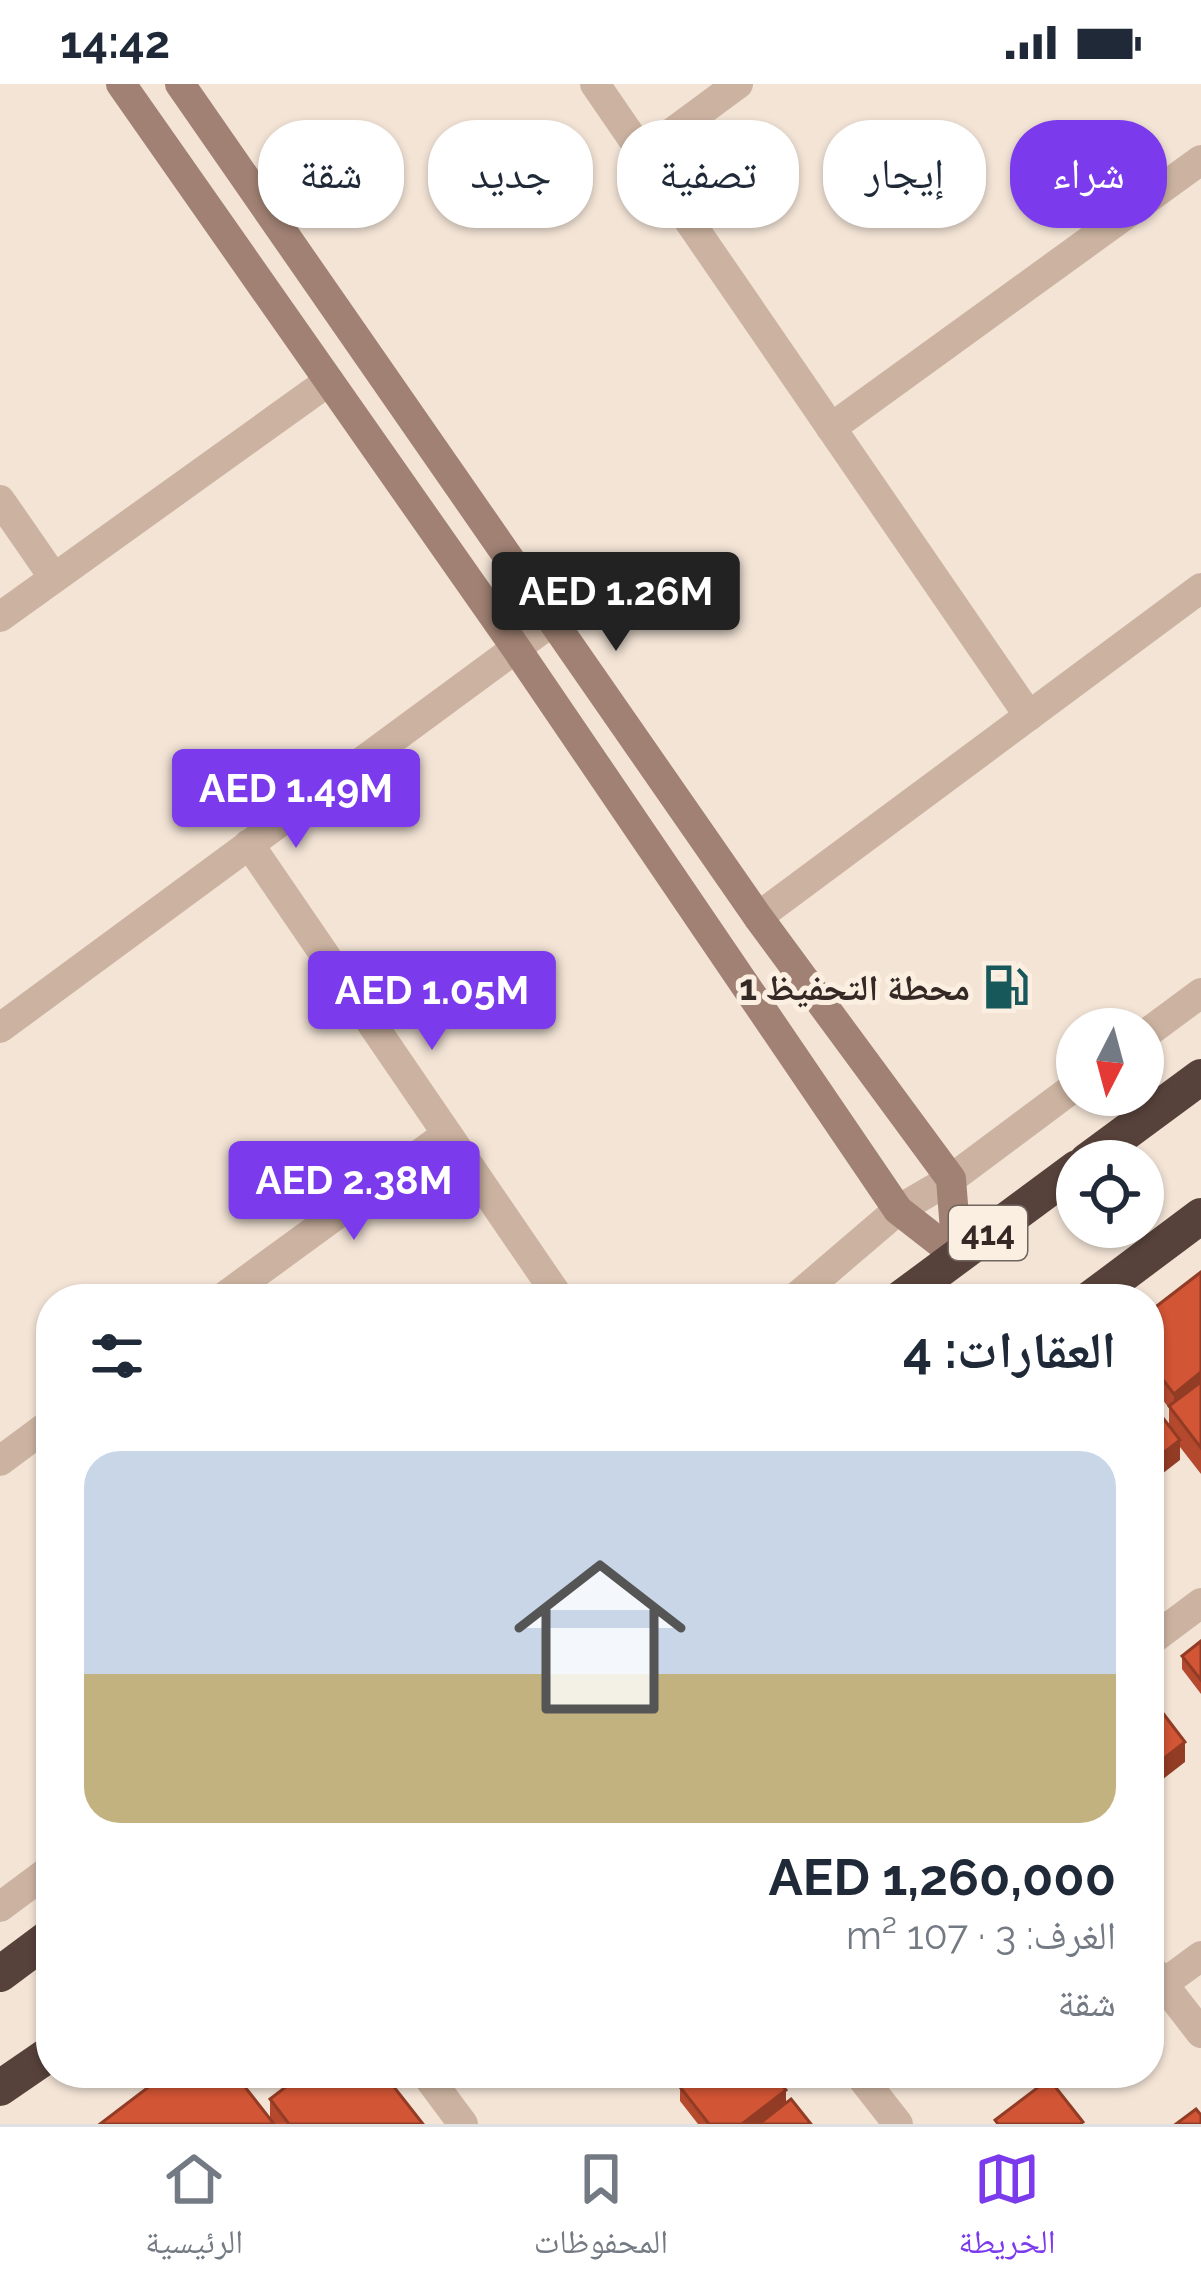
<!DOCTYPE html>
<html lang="ar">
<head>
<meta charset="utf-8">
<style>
	:root { --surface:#fff; --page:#f6f6f7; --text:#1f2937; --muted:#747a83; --line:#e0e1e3; --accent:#7c3aed }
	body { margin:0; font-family:Raleway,"Noto Naskh Arabic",sans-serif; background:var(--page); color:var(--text); direction:rtl; height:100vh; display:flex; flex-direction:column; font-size:45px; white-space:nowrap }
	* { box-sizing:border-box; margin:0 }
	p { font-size:39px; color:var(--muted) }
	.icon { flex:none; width:66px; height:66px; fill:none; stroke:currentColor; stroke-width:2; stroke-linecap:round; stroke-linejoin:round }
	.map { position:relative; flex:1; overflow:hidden; direction:ltr }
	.sheet { position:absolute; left:36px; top:1200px; width:1128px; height:804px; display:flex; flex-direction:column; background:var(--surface); border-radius:48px; box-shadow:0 3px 9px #0004; direction:rtl }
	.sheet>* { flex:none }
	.banner { position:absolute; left:36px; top:36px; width:1131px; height:108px; direction:rtl; display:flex; gap:24px }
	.needle { width:78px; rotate:186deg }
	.controls { position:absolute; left:1056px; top:924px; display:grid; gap:24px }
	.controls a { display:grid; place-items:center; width:108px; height:108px; border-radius:50%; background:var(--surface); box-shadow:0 3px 9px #0004; font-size:60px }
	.price { position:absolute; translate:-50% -102px; padding:0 27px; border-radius:12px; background:var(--accent); color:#fff; font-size:39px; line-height:78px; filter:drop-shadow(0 3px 6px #0008) }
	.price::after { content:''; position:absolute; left:50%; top:72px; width:36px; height:27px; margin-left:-18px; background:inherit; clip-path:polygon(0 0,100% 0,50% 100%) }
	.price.active { background:#222; color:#fff }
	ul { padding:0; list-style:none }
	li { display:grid; align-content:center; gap:24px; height:636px; padding:0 48px }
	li+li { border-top:3px solid var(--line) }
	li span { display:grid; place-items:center; height:372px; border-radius:36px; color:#555 }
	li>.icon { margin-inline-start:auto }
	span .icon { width:216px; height:216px; fill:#fffc; stroke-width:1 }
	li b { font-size:51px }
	h2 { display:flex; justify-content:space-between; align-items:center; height:144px; padding:0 48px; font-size:51px }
	.chip { padding:0 42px; border-radius:48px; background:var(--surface); box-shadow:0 3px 9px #0004; font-size:42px; line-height:108px }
	.chip.active { background:var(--accent); color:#fff }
	.status { display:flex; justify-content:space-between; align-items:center; height:84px; padding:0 60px; background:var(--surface); direction:ltr }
	.status svg { height:33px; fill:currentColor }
	.tab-bar { display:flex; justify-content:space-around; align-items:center; height:168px; border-top:3px solid var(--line); background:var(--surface); font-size:33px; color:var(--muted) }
	.tab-bar a { display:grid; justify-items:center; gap:6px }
	.tab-bar .active { color:var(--accent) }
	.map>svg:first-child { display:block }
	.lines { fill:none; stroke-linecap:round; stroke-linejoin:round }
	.street { stroke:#ccb3a1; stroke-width:30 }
	.secondary { stroke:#a08173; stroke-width:30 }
	.highway { stroke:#57423b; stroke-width:36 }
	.wall { fill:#b5492e }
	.shaded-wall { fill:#933c25 }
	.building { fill:#d25535; stroke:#933c25; stroke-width:3 }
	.labels { text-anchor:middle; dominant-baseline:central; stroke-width:10; stroke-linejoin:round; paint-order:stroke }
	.shield { fill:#fbefe2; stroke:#70645e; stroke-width:3 }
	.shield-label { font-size:33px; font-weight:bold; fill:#352925 }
	.poi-label { font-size:36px; font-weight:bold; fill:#352925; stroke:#fbefe2; text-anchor:end }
</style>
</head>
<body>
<div class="status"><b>14:42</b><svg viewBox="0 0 49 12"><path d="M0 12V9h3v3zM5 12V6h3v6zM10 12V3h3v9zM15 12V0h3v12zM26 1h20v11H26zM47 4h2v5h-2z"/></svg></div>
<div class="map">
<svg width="1201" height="2040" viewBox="0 0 1201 2040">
	<rect width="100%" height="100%" fill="#f3e4d6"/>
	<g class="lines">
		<g class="street">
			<polyline points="595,0 1029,632"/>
			<polyline points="643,70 738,0"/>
			<polyline points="831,344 1201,76"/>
			<polyline points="0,416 54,494"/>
			<polyline points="0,533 329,297"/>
			<polyline points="249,760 560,1215"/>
			<polyline points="758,833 1201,504"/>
			<polyline points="0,944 553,537"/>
			<polyline points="1143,952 1201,909"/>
			<polyline points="221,1215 447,1050"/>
			<polyline points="794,1215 898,1126 951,1095 1077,1001"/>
			<polyline points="0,1377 51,1339"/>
			<polyline points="1149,1558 1201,1519"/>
			<polyline points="0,1823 51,1785"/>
			<polyline points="1149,1882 1201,1949"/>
			<polyline points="1163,1900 1201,1872"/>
			<polyline points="425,1989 463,2040"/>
			<polyline points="858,1989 898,2040"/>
		</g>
		<g class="secondary">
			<polyline points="121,0 516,564 898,1126 957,1172"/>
			<polyline points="180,0 758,833 951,1095 957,1172"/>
		</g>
		<g class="highway">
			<polyline points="1087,1077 1201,993"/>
			<polyline points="900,1215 1077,1084"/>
			<polyline points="1090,1215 1201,1132"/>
			<polyline points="0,1890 51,1852"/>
			<polyline points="0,2004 51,1969"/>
		</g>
	</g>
	<g class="wall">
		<polygon points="1201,1188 1201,1390 1180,1363 1180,1376 1169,1342 1169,1324 1149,1298 1149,1228"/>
		<polygon points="1201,1557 1201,1610 1182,1585 1182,1572"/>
		<polygon points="497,1989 527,1989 508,2004"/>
		<polygon points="680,2003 786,2019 811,2040 698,2040 680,2017"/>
		<polygon points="270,2015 423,2040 100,2040 270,2035"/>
	</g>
	<g class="shaded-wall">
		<polygon points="1201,1288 1201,1309 1174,1330 1174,1310"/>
		<polygon points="1180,1356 1180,1376 1149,1400 1149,1380"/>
		<polygon points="1185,1658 1185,1678 1149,1706 1149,1686"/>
		<polygon points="508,1989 527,1989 508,2004"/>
		<polygon points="786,2006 786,2020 760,2040 742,2040"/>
	</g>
	<g class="building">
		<polygon points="1201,1188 1201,1288 1174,1310 1149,1278 1149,1228"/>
		<polygon points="1201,1298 1201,1364 1169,1322"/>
		<polygon points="1149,1316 1180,1356 1149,1380"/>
		<polygon points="1201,1557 1201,1596 1182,1572"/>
		<polygon points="1149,1611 1185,1658 1149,1686"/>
		<polygon points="167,1989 234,1989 274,2040 100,2040"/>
		<polygon points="304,1989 383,1989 423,2040 289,2040 270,2015"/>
		<polygon points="699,1989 772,1989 786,2006 742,2040 709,2040 680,2003"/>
		<polygon points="1049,1995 1083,2038 1080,2040 998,2040 995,2036"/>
		<polygon points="791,2015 811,2040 759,2040"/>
		<polygon points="1196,2025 1201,2031 1201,2040 1176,2040"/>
	</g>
	<defs>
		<g id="fuel-bare" transform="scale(3.6)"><path d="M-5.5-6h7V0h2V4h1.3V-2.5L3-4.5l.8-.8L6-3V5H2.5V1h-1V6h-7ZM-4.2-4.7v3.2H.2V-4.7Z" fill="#17595a" stroke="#fbefe2" stroke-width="2.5" paint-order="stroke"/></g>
	</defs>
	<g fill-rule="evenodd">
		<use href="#fuel-bare" x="1006" y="903"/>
	</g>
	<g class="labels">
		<rect class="shield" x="949" y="1122" width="78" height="54" rx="9"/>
		<g class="shield-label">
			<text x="988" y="1149">414</text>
		</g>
		<g class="poi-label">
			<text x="970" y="903">محطة التحفيظ 1</text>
		</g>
	</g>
</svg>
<div class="controls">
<a><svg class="needle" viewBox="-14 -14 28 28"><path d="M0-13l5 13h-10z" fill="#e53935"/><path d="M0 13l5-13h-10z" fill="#747a83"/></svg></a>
<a><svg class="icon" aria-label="locate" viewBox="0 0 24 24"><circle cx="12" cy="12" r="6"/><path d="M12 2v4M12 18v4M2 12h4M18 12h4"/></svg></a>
</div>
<b class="price active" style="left:616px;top:570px">AED 1.26M</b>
<b class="price" style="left:296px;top:767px">AED 1.49M</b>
<b class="price" style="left:432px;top:969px">AED 1.05M</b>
<b class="price" style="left:354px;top:1159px">AED 2.38M</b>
<div class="banner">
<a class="chip active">شراء</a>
<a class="chip">إيجار</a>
<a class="chip">تصفية</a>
<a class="chip">جديد</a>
<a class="chip">شقة</a>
</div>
<section class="sheet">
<h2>العقارات: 4<svg class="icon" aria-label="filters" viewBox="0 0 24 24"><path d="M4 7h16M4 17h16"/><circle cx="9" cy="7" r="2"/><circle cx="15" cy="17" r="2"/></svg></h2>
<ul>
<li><span style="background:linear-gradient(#c9d6e8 60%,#c2b280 0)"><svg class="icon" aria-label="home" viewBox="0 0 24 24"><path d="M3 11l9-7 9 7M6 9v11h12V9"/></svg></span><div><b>AED 1,260,000</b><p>الغرف: 3 · 107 m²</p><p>شقة</p></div></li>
</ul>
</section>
</div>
<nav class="tab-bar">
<a class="active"><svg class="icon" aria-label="map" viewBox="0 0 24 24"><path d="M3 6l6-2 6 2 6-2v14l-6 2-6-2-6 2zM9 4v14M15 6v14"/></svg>الخريطة</a>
<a><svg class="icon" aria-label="saved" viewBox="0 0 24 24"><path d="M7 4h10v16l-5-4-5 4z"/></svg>المحفوظات</a>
<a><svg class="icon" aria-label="home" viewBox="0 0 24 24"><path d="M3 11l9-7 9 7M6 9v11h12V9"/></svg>الرئيسية</a>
</nav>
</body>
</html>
